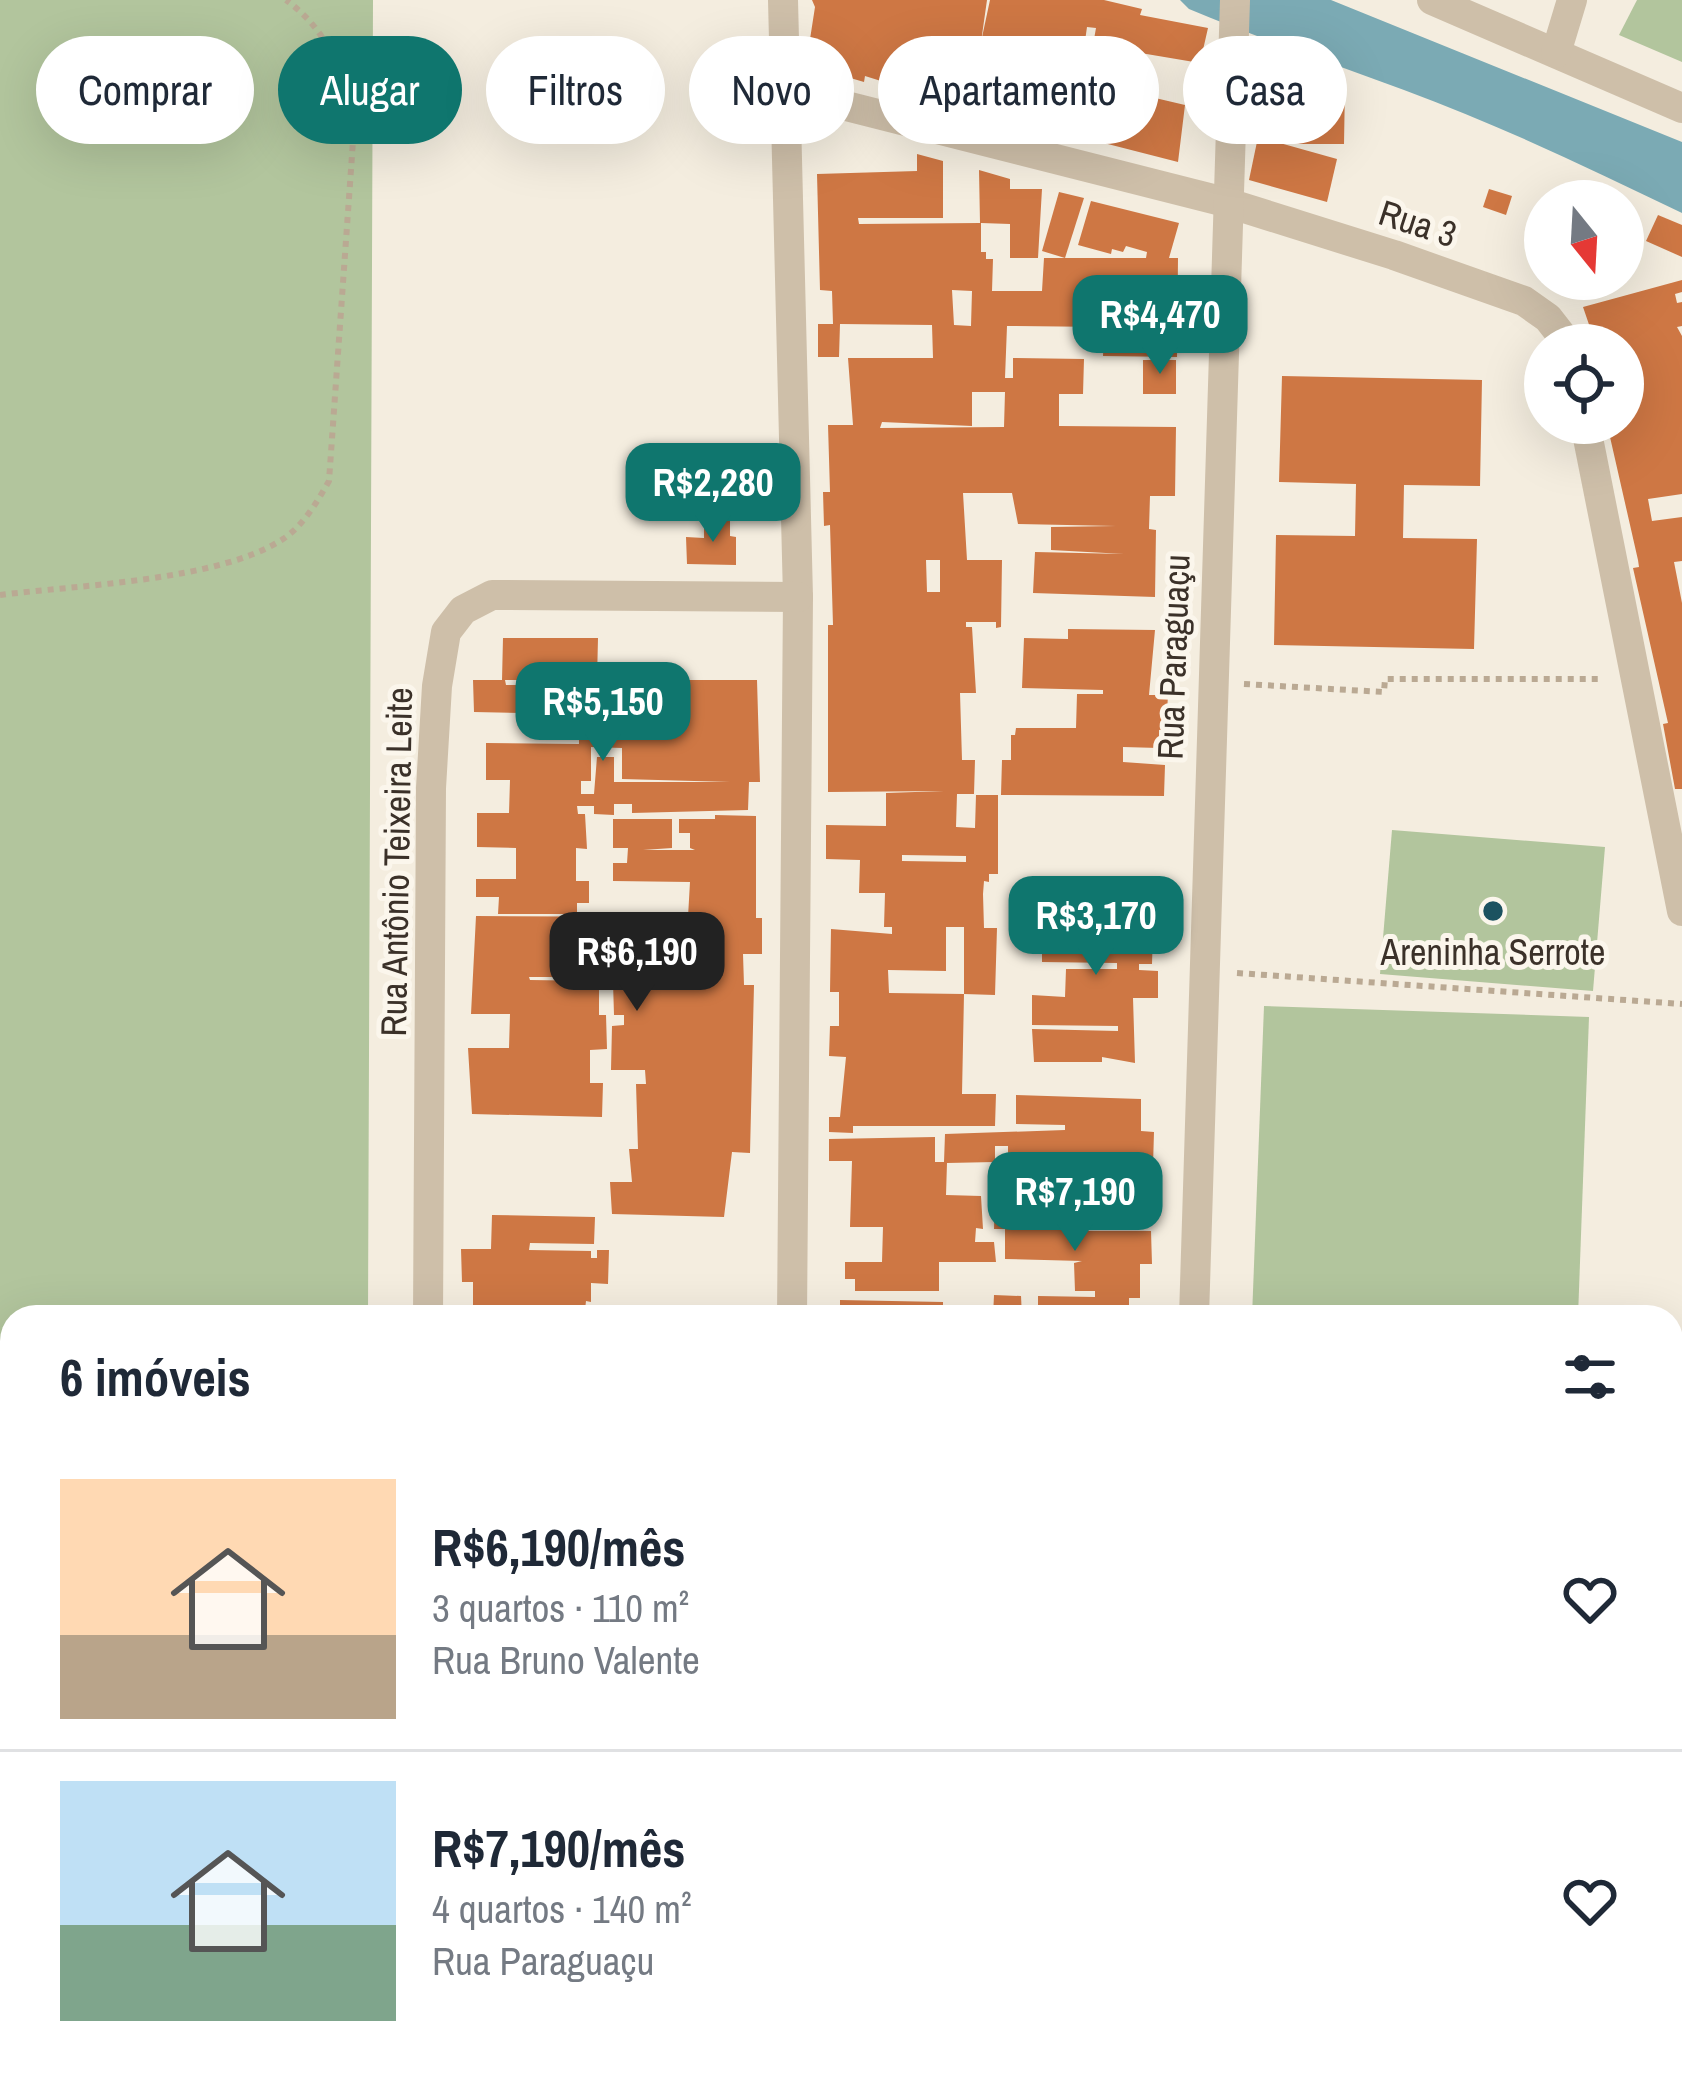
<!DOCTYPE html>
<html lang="pt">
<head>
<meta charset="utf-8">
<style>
	:root { --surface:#fff; --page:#f6f6f7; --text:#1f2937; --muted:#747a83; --line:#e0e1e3; --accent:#0f766e }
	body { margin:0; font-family:"Archivo Narrow",sans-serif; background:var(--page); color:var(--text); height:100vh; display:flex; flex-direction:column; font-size:45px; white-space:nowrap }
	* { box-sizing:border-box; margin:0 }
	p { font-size:39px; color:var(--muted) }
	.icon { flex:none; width:66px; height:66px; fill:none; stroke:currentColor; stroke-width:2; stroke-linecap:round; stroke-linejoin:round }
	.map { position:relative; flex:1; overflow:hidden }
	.drawer { position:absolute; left:0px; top:1305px; width:1683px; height:771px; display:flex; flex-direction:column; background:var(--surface); border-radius:36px 36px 0 0; box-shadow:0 12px 48px #0002 }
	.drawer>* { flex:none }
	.guide { position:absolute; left:36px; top:36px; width:1611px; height:108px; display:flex; gap:24px }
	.needle { width:78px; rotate:162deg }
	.fabs { position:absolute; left:1524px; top:180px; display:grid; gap:24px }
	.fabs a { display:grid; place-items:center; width:120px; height:120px; border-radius:50%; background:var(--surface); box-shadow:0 12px 48px #0002; font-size:60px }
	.price { position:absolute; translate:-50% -102px; padding:0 27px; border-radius:24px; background:var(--accent); color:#fff; font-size:39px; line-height:78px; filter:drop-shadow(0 3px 6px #0008) }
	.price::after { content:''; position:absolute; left:50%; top:72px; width:36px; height:27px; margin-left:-18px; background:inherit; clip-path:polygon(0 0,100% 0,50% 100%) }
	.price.selected { background:#222; color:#fff }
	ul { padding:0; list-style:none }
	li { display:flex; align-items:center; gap:36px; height:300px; padding:0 60px }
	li+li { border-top:3px solid var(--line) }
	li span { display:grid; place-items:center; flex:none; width:336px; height:240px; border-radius:0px; color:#555 }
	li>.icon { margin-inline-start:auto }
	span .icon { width:144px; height:144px; fill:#fffc; stroke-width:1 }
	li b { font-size:51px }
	h2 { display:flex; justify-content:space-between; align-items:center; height:144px; padding:0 60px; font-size:51px }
	.tag { padding:0 42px; border-radius:54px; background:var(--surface); box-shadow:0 12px 48px #0002; font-size:42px; line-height:108px }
	.tag.selected { background:var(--accent); color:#fff }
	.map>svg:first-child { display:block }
	.green { fill:#b2c59d }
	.water { fill:#7baab4 }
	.building { fill:#ce7744; fill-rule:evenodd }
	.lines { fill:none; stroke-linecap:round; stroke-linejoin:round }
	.path { stroke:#baa993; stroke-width:6; stroke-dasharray:6 6; stroke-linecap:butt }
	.minor { stroke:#cebfa9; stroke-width:30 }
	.poi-dot { fill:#1c5260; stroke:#fbf6ec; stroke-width:4.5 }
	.labels { text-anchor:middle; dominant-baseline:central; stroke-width:10; stroke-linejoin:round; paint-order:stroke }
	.street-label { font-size:36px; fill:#3b3129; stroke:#fbf6ec }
	.poi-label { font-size:36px; fill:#3b3129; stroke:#fbf6ec }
</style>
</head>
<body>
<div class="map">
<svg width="1682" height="2075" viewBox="0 0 1682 2075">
	<rect width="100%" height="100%" fill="#f4eddf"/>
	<g class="green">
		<polygon points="0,0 373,0 368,1317 12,1317 12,2064 369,2064 369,2075 0,2075"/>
		<polygon points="1637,0 1682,0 1682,62 1619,35"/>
		<polygon points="1392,830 1605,847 1593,991 1380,974"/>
		<polygon points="1264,1006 1589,1017 1578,1317 1252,1317"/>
	</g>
	<path class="water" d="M1180,0H1331L1682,142V213C1591,169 1499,125 1404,90C1332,63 1260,39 1189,9Z"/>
	<g class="building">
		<path d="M812,0H987L981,42L990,0H1104L1142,9L1140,15L1208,28L1200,63L1093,45L1096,28L1087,27L1082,62L1056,57L1053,71L1099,89L1100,84L1139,93L1137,99L1150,102L1151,97L1185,105L1178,162L928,98L938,65L957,71V49L943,44L930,85L914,81L911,89L897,85L900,76L883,71L881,81L865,76L864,82L806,65L815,7ZM961,48L1022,57L1024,64L1036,67L1035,73L1017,69L1018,62Z"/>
		<polygon points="1258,80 1345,85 1344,144 1300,144 1286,141 1286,129 1258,128"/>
		<polygon points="1258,137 1337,159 1327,202 1249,180"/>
		<path d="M917,154L943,161V218H858L859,224L980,223L979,170L1010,179V189H1042L1038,258H1010V224L981,223V252H986V259H993L992,291H1042L1044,258H1146L1147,252L1126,246L1123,252L1112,249L1111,254L1078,245L1091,201L1179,223L1169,258H1178L1177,357L1103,356L1104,327L1007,326L1005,378H1013V358L1084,359L1083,394H1059V426L1176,427L1175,496H1150L1149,529L1156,530L1155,597L1033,593L1035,552L1124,554L1051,550V527L1116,526L1018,524L1012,493H963L967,560H1002L1001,627L996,628V622H966V627H972L976,693H960L962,760H975L974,794H957L956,827L975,828L976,795H998V874H989V882L984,881L983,894L984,928H997L995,995L964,994L962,1094H996L995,1126H853V1133L829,1132V1117H840L846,1057L829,1056L830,1026H839V992H830L831,929L892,934V927H884L885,893H859L860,860L826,859V825L886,826V793L944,791L828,792V625H833L830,525L824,526L823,492H830L828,425H853L848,358H933L932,325L840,324L839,357H818V324H833L832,291L820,290L817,174L917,171ZM952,290L972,291L971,326L954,325ZM972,392H1005L1004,427L880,428L882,422L972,426ZM926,560H940V592H927ZM902,855L966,856V862L902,861ZM946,927H964V994L889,993L888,970L946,971Z"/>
		<polygon points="1489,189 1512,196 1506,215 1483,207"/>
		<polygon points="1059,192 1084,198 1065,258 1042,251"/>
		<polygon points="1658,215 1682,225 1682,257 1646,241"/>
		<polygon points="1682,280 1682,292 1675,294 1677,303 1682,302 1682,326 1677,327 1682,336 1682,494 1648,499 1652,521 1682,517 1682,561 1674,562 1682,603 1682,789 1675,789 1663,724 1668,723 1633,568 1639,567 1638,560 1610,437 1610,423 1623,423 1623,345 1596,345 1583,307"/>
		<rect x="1143" y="360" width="33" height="34"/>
		<polygon points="1282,376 1482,380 1480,486 1404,485 1403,538 1477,539 1474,649 1274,645 1276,535 1355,536 1356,484 1279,482"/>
		<polygon points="704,520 730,520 730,536 736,537 736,565 687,564 686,537 704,538"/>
		<polygon points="1068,629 1155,630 1149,695 1168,695 1166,729 1159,730 1159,748 1123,747 1123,762 1165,765 1164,796 1001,795 1002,760 1011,760 1011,735 1015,735 1016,728 1076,728 1077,694 1103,694 1103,690 1022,688 1024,638 1068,639"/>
		<path d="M503,638H598L597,680H505L506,685H593L594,714H615L616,680H655V703L663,704V714L673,715V701L681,698V680H757L760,782H749L748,810L632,813V804H614V815L594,814V806H577L578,814H585L587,849L576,848V881H589V903H577V914H498L499,897H476V879H516V848L477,847V813H509L510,780H486V743L579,744V714L474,712L473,680H502ZM591,747L622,748V779L730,782H614V757H597L594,794H581V781H591Z"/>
		<path d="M715,815L756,816V918H762V954H743L744,985H754L750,1153L732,1152L724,1217L612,1214L610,1182H632L629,1149H638L636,1084H646L645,1070H611L612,1026L624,1025V1015H614L612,949H599V977H529L530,980L599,981V1015H606L607,1049L590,1050V1083H603L602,1117L472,1114L468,1048H509L510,1014H471L476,916L688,917L690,882L613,881V863H627L628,848H613V819H672V848L643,850H695L690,848V833H679V819H715ZM626,949L638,950L637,982L626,981Z"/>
		<polygon points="1045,895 1160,898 1160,931 1153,931 1152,964 1139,964 1139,970 1158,971 1158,998 1133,998 1135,1063 1102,1057 1102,1062 1034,1062 1032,1029 1118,1031 1118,1026 1032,1025 1032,995 1065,997 1066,969 1117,969 1117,963 1042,962 1042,934 1123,933 1110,930 1110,925 1045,923"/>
		<polygon points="1016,1095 1141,1099 1141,1131 1154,1132 1152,1199 1010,1194 1010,1179 995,1179 995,1162 1008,1163 1008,1146 995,1146 995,1162 947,1163 946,1195 981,1196 983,1229 976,1228 975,1242 994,1242 996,1262 939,1262 939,1291 855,1291 855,1279 845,1279 845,1262 882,1262 883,1227 850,1227 852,1161 829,1161 829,1139 935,1137 935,1162 944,1162 945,1134 1065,1130 1065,1125 1016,1124"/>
		<polygon points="995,1196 1080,1198 1080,1231 1151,1231 1152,1264 1140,1264 1140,1298 1129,1298 1129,1317 1038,1317 1038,1296 1095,1297 1095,1291 1075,1291 1074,1263 1082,1261 1005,1259 1005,1229 994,1229"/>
		<polygon points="492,1215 595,1217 594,1244 530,1243 529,1250 591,1251 591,1258 597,1258 597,1250 609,1250 608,1284 591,1283 591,1302 586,1301 585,1310 576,1310 577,1314 473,1315 473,1282 462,1282 461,1249 491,1249"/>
		<polygon points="994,1295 1021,1296 1022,1317 993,1317"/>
		<polygon points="840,1300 943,1302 943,1317 840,1317"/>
		<polygon points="825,2064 949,2064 949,2075 824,2075"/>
		<rect x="985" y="2064" width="141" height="11"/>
		<rect x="1229" y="2064" width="315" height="11"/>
	</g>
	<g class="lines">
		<g class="path">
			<path d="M0,595C77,585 219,581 283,539C303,526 317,502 329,481L354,127C345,76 330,32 286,0"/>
			<polyline points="1244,684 1384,692 1385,679 1603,679"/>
			<polyline points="1237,973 1682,1004"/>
		</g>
		<g class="minor">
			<polyline points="783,0 798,597 792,1317"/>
			<polyline points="1432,0 1682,108"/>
			<polyline points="1556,53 1572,0"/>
			<polyline points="783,90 1225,202 1394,255 1524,301 1548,318 1569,345"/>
			<polyline points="1585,423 1682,911"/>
			<polyline points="428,1317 431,788 437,686 446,632 463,610 492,595 798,597"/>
			<polyline points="1194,1317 1235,0"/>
			<polyline points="1671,2051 1682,2051"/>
			<polyline points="418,2075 418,2064"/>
			<polyline points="781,2075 781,2064"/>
			<polyline points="1178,2075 1178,2064"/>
			<polyline points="1585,2075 1586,2064"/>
		</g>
	</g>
	<circle class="poi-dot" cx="1493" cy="911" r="12"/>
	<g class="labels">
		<g class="street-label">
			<text transform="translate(1418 223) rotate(18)">Rua 3</text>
			<text transform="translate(1173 657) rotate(-88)">Rua Paraguaçu</text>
			<text transform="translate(396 862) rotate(-89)">Rua Antônio Teixeira Leite</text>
		</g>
		<g class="poi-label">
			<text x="1493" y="952">Areninha Serrote</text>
		</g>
	</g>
</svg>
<div class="fabs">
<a><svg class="needle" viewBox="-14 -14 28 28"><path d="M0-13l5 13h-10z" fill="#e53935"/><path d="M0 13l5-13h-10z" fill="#747a83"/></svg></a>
<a><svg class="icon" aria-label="locate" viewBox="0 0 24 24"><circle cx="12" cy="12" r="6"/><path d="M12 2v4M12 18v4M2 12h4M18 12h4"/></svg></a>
</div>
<b class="price" style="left:1160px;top:377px">R$4,470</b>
<b class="price" style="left:713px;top:545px">R$2,280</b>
<b class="price" style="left:603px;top:764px">R$5,150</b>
<b class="price" style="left:1096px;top:978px">R$3,170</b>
<b class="price selected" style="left:637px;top:1014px">R$6,190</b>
<b class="price" style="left:1075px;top:1254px">R$7,190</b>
<div class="guide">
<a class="tag">Comprar</a>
<a class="tag selected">Alugar</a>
<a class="tag">Filtros</a>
<a class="tag">Novo</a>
<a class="tag">Apartamento</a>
<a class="tag">Casa</a>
</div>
<section class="drawer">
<h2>6 imóveis<svg class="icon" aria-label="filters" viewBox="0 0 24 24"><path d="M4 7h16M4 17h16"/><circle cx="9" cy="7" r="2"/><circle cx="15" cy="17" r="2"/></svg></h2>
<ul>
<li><span style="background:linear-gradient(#ffd9b3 65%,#b9a48a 0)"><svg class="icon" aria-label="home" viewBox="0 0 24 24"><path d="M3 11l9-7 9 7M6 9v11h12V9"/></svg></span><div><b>R$6,190/mês</b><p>3 quartos · 110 m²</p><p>Rua Bruno Valente</p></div><svg class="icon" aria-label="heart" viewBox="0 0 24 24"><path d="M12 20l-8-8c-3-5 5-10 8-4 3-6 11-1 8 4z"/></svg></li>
<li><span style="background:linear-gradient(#bfe0f5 60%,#7fa58c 0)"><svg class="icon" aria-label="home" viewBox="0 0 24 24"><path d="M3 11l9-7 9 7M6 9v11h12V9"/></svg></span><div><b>R$7,190/mês</b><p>4 quartos · 140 m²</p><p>Rua Paraguaçu</p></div><svg class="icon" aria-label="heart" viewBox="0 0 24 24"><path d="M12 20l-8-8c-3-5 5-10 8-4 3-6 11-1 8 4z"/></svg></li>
</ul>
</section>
</div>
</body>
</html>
